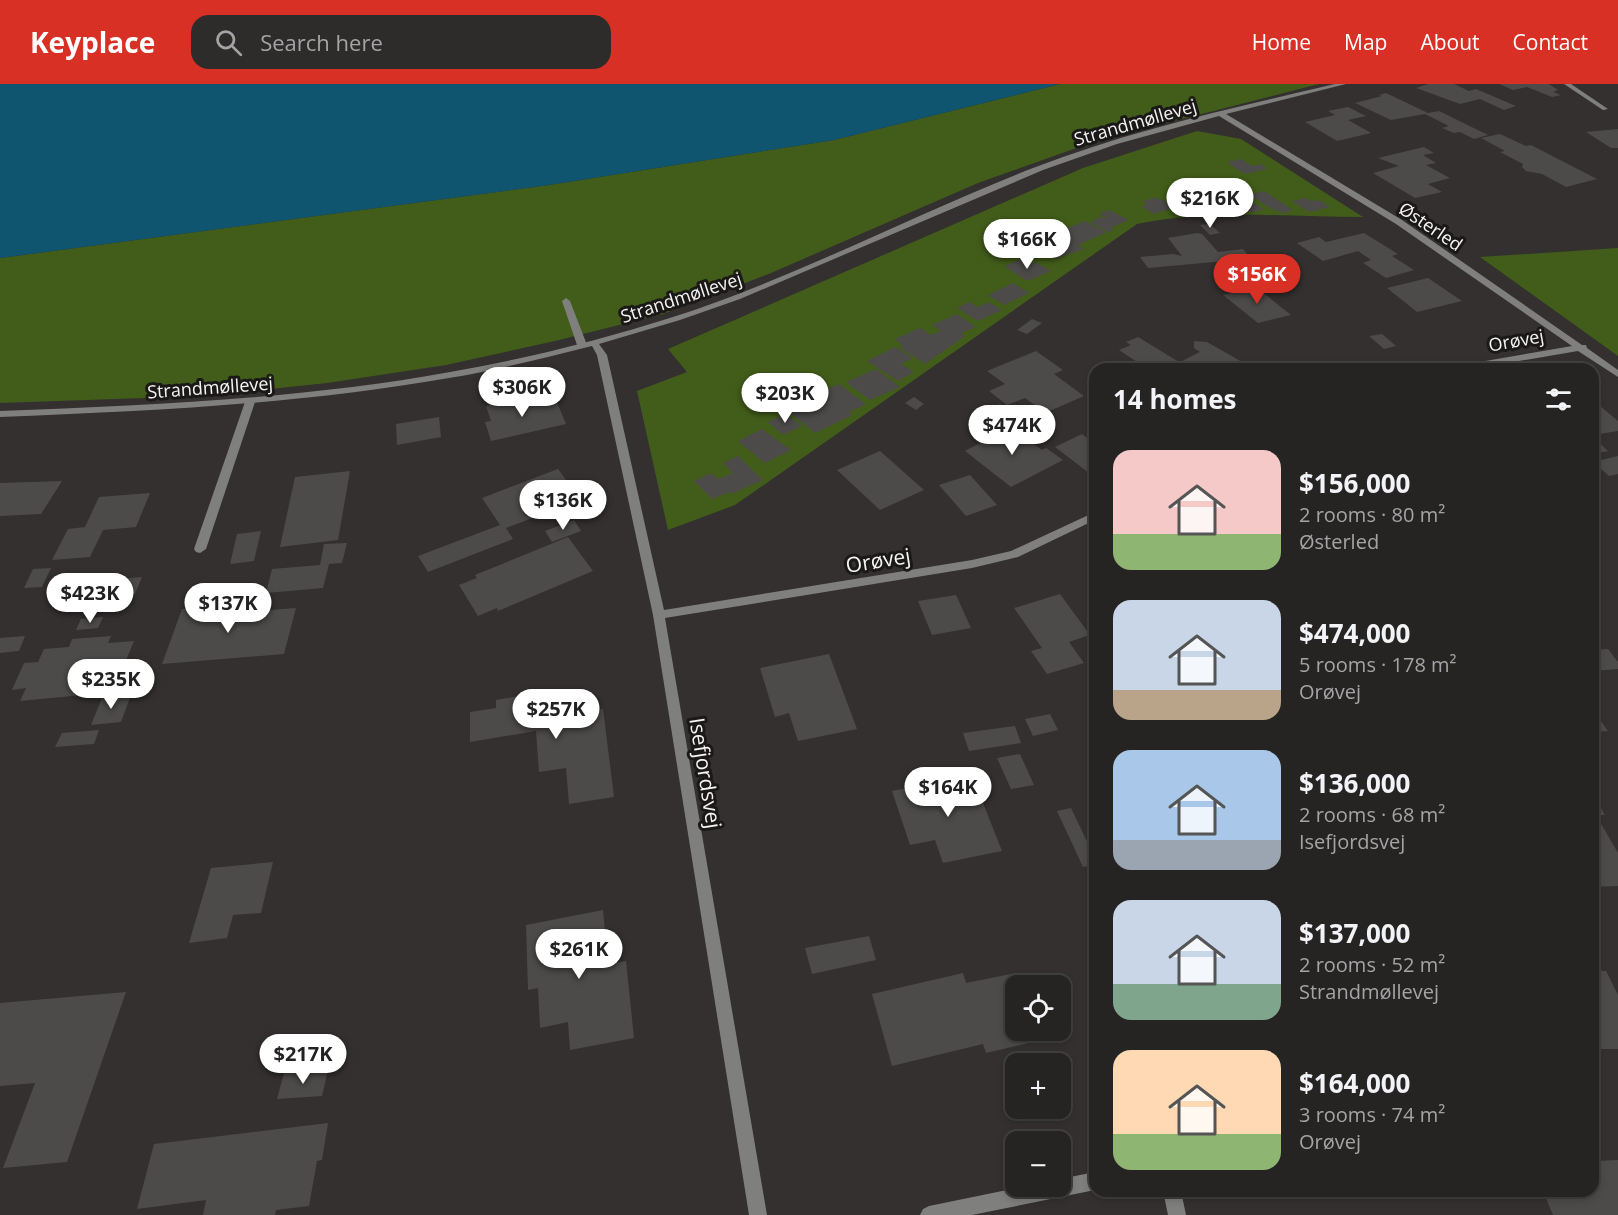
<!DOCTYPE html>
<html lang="en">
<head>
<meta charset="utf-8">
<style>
	:root { --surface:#262423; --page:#2e2c2b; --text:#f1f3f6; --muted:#a4a4a6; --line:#424141; --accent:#d93025 }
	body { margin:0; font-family:"Open Sans",sans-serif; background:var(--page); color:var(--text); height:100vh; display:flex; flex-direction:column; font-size:22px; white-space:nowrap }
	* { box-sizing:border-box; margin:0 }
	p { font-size:20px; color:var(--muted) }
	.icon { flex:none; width:33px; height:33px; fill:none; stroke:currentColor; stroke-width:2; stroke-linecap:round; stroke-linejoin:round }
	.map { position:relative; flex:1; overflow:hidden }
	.details { position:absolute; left:1089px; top:279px; width:510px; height:834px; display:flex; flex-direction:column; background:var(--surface); border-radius:18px; box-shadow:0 3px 9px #0003,0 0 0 2px var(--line) }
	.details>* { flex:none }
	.fabs { position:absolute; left:1005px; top:891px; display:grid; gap:12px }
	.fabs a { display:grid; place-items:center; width:66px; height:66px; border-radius:12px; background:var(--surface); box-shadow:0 3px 9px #0003,0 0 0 2px var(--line); font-size:30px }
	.price { position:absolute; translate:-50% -51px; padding:0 14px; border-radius:21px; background:#fff; color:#222; font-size:20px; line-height:39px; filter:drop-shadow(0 2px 3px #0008) }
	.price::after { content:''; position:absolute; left:50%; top:36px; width:18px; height:14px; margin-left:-9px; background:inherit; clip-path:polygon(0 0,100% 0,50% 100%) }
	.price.selected { background:var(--accent); color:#fff }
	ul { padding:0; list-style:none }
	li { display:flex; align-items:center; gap:18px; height:150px; padding:0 24px }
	li span { display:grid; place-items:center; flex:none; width:168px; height:120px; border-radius:18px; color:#555 }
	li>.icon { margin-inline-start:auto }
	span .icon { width:72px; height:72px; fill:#fffc; stroke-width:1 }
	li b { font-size:26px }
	h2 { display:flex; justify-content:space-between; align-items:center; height:72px; padding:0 24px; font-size:26px }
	header { display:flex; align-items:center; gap:36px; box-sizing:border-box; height:84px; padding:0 30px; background:var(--accent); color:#fff }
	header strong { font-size:28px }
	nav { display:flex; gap:33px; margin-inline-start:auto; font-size:21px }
	.search { width:420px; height:54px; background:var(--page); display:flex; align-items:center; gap:15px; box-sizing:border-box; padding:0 21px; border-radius:18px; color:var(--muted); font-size:22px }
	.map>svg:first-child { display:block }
	.green { fill:#425d1a }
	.water { fill:#0f556f }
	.building { fill:#4d4b49 }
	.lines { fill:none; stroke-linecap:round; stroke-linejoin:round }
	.service { fill:#7f7f7e; fill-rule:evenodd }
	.minor { fill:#7f7f7e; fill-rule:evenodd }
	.labels { text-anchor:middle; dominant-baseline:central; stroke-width:6; stroke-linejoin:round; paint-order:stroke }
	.far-street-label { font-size:18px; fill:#f6f4f3; stroke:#1a1918 }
	.street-label { font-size:21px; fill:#f6f4f3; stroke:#1a1918 }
</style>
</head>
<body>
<header>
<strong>Keyplace</strong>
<div class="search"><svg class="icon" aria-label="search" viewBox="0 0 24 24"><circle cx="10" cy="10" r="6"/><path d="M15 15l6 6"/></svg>Search here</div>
<nav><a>Home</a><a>Map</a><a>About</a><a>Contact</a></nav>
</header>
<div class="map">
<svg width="1618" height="1131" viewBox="0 0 1618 1131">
	<rect width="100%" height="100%" fill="#33302f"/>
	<g class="green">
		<polygon points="1060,0 1319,0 1096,57 978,99 771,189 663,230 555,257 446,281 327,299 203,312 0,319 0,174 549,101 834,56"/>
		<path d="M1197,47L1241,55L1363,133C1290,133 1208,125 1137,140L735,421L668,446L637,307L687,288L668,265L1083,84Z"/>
		<polygon points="1618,164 1618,272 1480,173"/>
	</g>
	<polygon class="water" points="0,0 1060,0 834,56 549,101 0,174"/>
	<g class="building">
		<polygon points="1428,0 1454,0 1469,7 1476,5 1516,22 1504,26 1480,15 1460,20 1416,4"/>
		<polygon points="1499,0 1549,0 1558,6 1553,8 1561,11 1552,13 1527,3 1513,6"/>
		<polygon points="1386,9 1428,29 1439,27 1488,51 1474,55 1460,48 1454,49 1442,44 1449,42 1425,30 1391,36 1355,19 1382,12 1379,11"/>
		<polygon points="1348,23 1366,32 1348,36 1371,49 1337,57 1305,38 1335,31 1328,27"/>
		<polygon points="1618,45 1618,64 1611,64 1586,48"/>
		<polygon points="1500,50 1526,62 1531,61 1597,95 1566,103 1542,90 1526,87 1522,83 1523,80 1500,68 1505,67 1481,54"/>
		<polygon points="1424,63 1434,69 1423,71 1436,79 1426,81 1450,94 1428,100 1442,108 1415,114 1373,89 1399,82 1378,74"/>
		<polygon points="1241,75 1252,82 1261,80 1267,85 1244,90 1227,78"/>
		<polygon points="1233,106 1264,125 1252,129 1236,119 1227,121 1212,112"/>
		<polygon points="1264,107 1293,126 1284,129 1272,125 1249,111"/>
		<polygon points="1154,114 1161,115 1175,123 1154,130 1141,122 1148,120 1143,117"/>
		<polygon points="1306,114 1311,117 1318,116 1330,123 1309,128 1292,117"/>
		<polygon points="1211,116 1226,126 1197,130 1186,123"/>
		<polygon points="1109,126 1129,136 1110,144 1114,146 1109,148 1090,138 1100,133 1108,134 1099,130"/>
		<polygon points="1085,137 1107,148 1078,161 1084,165 1056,175 1041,167 1058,159 1054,157 1061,154 1054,150"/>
		<polygon points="1210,140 1220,149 1210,151 1200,141"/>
		<polygon points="1197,149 1202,150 1218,168 1243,165 1254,178 1229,181 1225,177 1148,184 1140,173 1173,170 1182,172 1168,154"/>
		<polygon points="1364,149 1398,170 1392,172 1414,186 1386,194 1363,179 1371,176 1358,167 1323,177 1297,159 1319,153 1326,158"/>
		<polygon points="1021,175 1030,180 1035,178 1051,187 1027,197 1004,182"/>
		<polygon points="1428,194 1462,217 1417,228 1387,204"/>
		<polygon points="1013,199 1029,209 1004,221 988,211"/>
		<polygon points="1256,203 1291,231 1258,239 1223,211"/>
		<polygon points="969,218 978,223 989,218 1002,226 978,237 957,224"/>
		<polygon points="957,230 976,243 961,249 965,252 925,280 899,263 903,262 895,255 920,244 931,251 941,247 932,241"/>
		<polygon points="1032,235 1042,239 1027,250 1017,246"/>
		<polygon points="1382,250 1396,262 1384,265 1369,252"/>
		<polygon points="1138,253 1184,281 1176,285 1164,282 1148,285 1119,266 1131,261 1126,258"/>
		<polygon points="1194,257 1207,258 1251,283 1195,285 1182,277 1200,268 1194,264"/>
		<polygon points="895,263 913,274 901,280 914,288 898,297 867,277"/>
		<polygon points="1036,267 1063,286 1054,290 1084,312 1045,329 1025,314 1007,321 989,307 1005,300 987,287"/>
		<polygon points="876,285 900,303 870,316 846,298"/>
		<polygon points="839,300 866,320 849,328 852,331 815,349 785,325 802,318 812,326 818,323 807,314"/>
		<polygon points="528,312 532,322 556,316 566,340 491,357 485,338 491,337 486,322"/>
		<polygon points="914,313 924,320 916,326 905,319"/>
		<polygon points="1593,316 1618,337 1618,347 1593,351"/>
		<polygon points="1000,320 1022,337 1009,344 986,326"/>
		<polygon points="786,329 802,342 783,351 768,338"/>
		<polygon points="439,333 441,353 397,361 396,340"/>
		<polygon points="990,343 1000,344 1005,348 1013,345 1042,366 1046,364 1063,376 1011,403 965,367 986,356 982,353 983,347"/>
		<polygon points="762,345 791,366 765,379 738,357"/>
		<polygon points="1082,350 1095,360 1095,386 1089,389 1055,363"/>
		<polygon points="1593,353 1608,367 1593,370"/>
		<polygon points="880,367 924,406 880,426 837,386"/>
		<polygon points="738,372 763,396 731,410 729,408 712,415 694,397 711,389 718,395 733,389 723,379"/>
		<polygon points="1618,372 1618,390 1609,392 1593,378"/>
		<polygon points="558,385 581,416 506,444 513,455 428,488 418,472 500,441 482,414"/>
		<polygon points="350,387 338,456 280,463 295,393"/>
		<polygon points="970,391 997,421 966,432 939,401"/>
		<polygon points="62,397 41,430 0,432 0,399"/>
		<polygon points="150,409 136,443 103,446 90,473 52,476 68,445 85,443 99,413"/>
		<polygon points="574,436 581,447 552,458 545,447"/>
		<polygon points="261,447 254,477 230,480 237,450"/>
		<polygon points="568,453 593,487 498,527 497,524 478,532 459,501 477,494 475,491"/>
		<polygon points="347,459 342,479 329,480 323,504 266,509 272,485 320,481 324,460"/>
		<polygon points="51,484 42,503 24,504 33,485"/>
		<polygon points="142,493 135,510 109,512 116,495"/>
		<polygon points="1060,510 1090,551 1069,558 1084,579 1047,590 1031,567 1042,564 1014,524"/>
		<polygon points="956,511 971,544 932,551 918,517"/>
		<polygon points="235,521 233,529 296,524 284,570 162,580 182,525"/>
		<polygon points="103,533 98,544 76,546 81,535"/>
		<polygon points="25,552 19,567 0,569 0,554"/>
		<polygon points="111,552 108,559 134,557 113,608 20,617 26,604 12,606 24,579 38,578 44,565 69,563 72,555"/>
		<polygon points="1608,565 1618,578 1618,585 1593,587 1593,566"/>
		<polygon points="829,570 857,645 798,657 789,629 775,633 760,584"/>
		<polygon points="576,608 578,629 603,625 614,713 569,720 566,684 539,688 536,647 470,658 470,628 496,624 496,616 519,612 519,617"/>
		<polygon points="131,611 121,638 91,641 102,614"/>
		<polygon points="1593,626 1608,647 1593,648"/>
		<polygon points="1050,630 1058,646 1033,652 1025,635"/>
		<polygon points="1015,642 1021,659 969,667 963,649"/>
		<polygon points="99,646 94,660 55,663 62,649"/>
		<polygon points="1020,670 1034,701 1011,705 997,674"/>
		<polygon points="972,691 1002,767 943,779 935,756 910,761 892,707"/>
		<polygon points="1593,711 1605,731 1596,731 1618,769 1618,802 1593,803"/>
		<polygon points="1071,724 1095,774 1095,781 1083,783 1057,727"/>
		<polygon points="273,778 261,829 233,831 227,854 189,859 211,784"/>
		<polygon points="603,826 608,880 626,877 634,954 570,966 568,938 540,944 538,904 528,906 526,841"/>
		<polygon points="869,852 876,876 812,890 805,864"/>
		<polygon points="1593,887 1606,887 1618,911 1618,965 1593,965"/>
		<polygon points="963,889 966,899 1016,889 1021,902 1016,902 1016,946 1038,946 1041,956 986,969 983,960 892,982 872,910"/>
		<polygon points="126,908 67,1078 3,1084 35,999 0,1002 0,919"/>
		<polygon points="328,986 322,1012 277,1015 284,989"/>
		<polygon points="328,1039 322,1076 317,1077 309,1122 276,1126 275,1131 203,1131 206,1116 137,1125 154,1060"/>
		<polygon points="1618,1076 1618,1131 1553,1131 1543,1107 1593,1107 1593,1077"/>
	</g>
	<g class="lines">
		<g class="service">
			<polygon points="1564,0 1571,0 1608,25 1603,26"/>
			<polygon points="566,214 570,217 587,261 585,263 582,264 577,261 562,217"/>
			<polygon points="250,315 255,318 206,465 200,469 196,468 194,465 245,318"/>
			<polygon points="1095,1088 1095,1106 972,1131 920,1131 923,1125 929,1122 1026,1102 1060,1102 1060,1095"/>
			<polygon points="1163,1107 1181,1107 1186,1131 1168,1131"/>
		</g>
		<path class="minor" d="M1335,0H1346L1226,30L1402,136L1582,261H1586L1587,264L1618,286V293L1578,267L1472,285H1451L1456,282L1572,262L1396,140L1219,32L1117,60L1043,86L740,215L680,236L599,260L607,271L664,526L972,476L1011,467L1095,428V436L1018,473L972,484L665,534L767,1131H749L653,531L597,271L592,262C544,274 497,286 449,294C301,320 150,327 0,333V327C150,321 302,315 450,288C526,275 600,256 673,233C797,193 912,131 1033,84C1131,46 1233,24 1335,0Z"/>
	</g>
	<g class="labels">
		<g class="far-street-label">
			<text transform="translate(1135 38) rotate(-16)">Strandmøllevej</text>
			<text transform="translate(1431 142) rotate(34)">Østerled</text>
			<text transform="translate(681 213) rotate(-18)">Strandmøllevej</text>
			<text transform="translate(1516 256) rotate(-10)">Orøvej</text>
			<text transform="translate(210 303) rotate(-4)">Strandmøllevej</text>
		</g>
		<g class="street-label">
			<text transform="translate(878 476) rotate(-9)">Orøvej</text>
			<text transform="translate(706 689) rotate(81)">Isefjordsvej</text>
		</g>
	</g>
</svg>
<div class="fabs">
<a><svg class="icon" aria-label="locate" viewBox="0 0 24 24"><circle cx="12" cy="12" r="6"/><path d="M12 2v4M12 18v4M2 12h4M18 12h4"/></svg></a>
<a>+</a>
<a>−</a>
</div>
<b class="price" style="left:1210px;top:145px">$216K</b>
<b class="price" style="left:1027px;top:186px">$166K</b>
<b class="price selected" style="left:1257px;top:221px">$156K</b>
<b class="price" style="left:522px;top:334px">$306K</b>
<b class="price" style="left:785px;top:340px">$203K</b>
<b class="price" style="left:1012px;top:372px">$474K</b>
<b class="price" style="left:563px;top:447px">$136K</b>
<b class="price" style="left:90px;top:540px">$423K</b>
<b class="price" style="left:228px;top:550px">$137K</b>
<b class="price" style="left:111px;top:626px">$235K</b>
<b class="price" style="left:556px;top:656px">$257K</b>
<b class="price" style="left:948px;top:734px">$164K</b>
<b class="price" style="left:579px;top:896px">$261K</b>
<b class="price" style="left:303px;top:1001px">$217K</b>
<section class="details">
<h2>14 homes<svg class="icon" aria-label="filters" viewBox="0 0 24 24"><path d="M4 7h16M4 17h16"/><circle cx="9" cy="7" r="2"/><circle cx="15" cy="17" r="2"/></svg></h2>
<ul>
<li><span style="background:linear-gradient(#f6c9c9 70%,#8fb573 0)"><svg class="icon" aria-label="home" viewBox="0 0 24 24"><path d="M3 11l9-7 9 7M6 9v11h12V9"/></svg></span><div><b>$156,000</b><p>2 rooms · 80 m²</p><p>Østerled</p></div></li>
<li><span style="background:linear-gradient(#c9d6e8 75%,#b9a48a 0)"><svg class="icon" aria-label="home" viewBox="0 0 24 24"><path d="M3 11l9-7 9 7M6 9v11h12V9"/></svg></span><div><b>$474,000</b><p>5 rooms · 178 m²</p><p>Orøvej</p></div></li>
<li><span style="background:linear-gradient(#a9c7e8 75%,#9aa5b1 0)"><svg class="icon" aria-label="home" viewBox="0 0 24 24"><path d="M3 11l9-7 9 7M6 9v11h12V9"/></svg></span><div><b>$136,000</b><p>2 rooms · 68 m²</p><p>Isefjordsvej</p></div></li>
<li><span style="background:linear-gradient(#c9d6e8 70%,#7fa58c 0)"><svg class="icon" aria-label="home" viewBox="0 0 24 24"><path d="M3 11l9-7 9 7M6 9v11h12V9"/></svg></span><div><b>$137,000</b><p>2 rooms · 52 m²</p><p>Strandmøllevej</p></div></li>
<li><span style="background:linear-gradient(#ffd9b3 70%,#8fb573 0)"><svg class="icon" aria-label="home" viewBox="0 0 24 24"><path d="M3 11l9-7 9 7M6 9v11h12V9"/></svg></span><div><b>$164,000</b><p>3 rooms · 74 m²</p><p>Orøvej</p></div></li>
</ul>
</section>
</div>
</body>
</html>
